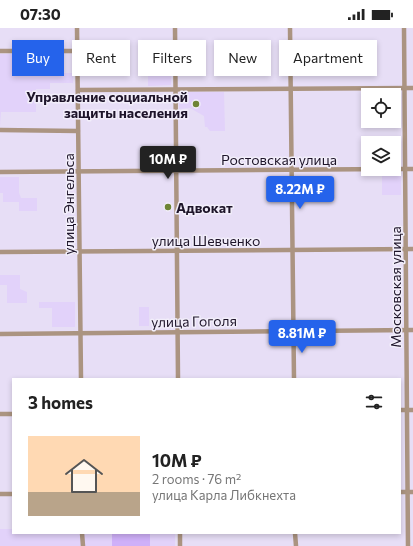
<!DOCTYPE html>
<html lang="en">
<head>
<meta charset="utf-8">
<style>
	:root { --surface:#fff; --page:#f6f6f6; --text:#222; --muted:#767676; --accent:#2563eb }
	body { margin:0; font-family:Commissioner,sans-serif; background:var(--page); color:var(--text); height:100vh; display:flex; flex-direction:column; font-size:15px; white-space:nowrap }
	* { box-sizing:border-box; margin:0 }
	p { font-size:13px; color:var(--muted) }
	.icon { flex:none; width:22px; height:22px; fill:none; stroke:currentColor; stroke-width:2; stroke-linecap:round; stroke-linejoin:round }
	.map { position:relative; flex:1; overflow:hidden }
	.panel { position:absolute; left:12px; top:350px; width:389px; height:156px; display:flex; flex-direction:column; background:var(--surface); border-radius:0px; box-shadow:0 2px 6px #0003 }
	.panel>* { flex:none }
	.guide { position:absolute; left:12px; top:12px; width:389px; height:36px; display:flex; gap:8px }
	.fabs { position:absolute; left:361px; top:60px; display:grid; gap:8px }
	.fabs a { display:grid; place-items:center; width:40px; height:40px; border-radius:0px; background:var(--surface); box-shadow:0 2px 6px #0003; font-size:20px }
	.price { position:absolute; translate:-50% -34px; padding:0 9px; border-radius:4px; background:var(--accent); color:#fff; font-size:13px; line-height:26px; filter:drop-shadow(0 1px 2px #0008) }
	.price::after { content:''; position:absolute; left:50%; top:24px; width:12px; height:9px; margin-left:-6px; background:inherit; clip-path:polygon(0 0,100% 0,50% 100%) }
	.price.active { background:#222; color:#fff }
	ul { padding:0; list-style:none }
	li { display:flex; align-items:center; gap:12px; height:100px; padding:0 16px }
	li span { display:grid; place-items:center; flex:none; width:112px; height:80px; border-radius:0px; color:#555 }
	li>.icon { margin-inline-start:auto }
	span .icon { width:48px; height:48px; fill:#fffc; stroke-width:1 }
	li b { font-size:17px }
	h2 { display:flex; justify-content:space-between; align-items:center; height:48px; padding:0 16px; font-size:17px }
	.pill { padding:0 14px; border-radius:0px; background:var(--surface); box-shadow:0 2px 6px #0003; font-size:14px; line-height:36px }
	.pill.active { background:var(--accent); color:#fff }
	.status { display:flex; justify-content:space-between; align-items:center; height:28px; padding:0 20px; background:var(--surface); direction:ltr }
	.status svg { height:11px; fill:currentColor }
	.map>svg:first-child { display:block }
	.built { fill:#e2d2fa }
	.green { fill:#cfb0f9 }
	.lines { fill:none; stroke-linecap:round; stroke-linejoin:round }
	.minor { stroke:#ab9481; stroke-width:4.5 }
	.poi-dot { fill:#6e8436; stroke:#f2eefa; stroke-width:1.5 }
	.labels { text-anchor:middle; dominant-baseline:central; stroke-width:3; stroke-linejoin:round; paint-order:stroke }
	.poi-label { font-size:14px; font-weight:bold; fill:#1e152a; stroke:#f2eefa; text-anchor:end }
	.street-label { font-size:14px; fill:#1e152a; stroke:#f2eefa }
</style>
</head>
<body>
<div class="status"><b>07:30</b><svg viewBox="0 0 49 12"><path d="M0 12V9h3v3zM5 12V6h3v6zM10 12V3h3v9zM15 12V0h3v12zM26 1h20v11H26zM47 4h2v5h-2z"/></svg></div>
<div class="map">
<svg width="413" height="518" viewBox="0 0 413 518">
	<rect width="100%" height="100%" fill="#e7def6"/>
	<g class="built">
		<polygon points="0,26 21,26 21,34 36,34 37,45 73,45 73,55 50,55 50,61 36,61 36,84 1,84 0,98"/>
		<polygon points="148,45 153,45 153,47 171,48 171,57 148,58"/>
		<polygon points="179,64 224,64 225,103 210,103 207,99 205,99 204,88 190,80 179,81"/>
		<rect x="382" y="148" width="19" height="19"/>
		<polygon points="0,149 19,149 19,165 21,170 37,170 37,183 19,183 19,174 3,174 3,165 0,165"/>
		<polygon points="0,247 20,247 20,261 27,264 27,275 7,275 7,257 0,257"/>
		<polygon points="39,274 75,274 75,299 52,299 52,280 39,280"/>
		<rect x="139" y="279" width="10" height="19"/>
		<polygon points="0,501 13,501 13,505 175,505 175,518 0,518"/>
	</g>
	<rect class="green" x="112" y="505" width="38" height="13"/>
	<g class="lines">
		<g class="minor">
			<polyline points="77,0 81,351"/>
			<polyline points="175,0 178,351"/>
			<polyline points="290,0 294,351"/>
			<polyline points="404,0 408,518"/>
			<polyline points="0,23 77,23"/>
			<polyline points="78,62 413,60"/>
			<polyline points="0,102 78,103"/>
			<polyline points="394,141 413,141"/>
			<polyline points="0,144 390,141"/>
			<polyline points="0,224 413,221"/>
			<polyline points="0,306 413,302"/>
			<polyline points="400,382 413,382"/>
			<polyline points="0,386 13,386"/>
			<polyline points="400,464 413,464"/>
			<polyline points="0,466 13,466"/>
			<polyline points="82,505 83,518"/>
			<polyline points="180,505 180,518"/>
			<polyline points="295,505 296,518"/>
		</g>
	</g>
	<g class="poi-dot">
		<circle cx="196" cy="76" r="4"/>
		<circle cx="168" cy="179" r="4"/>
	</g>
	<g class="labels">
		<g class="poi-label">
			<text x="188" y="68">Управление социальной<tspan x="188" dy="16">защиты населения</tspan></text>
			<text x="176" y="179" text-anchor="start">Адвокат</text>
		</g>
		<g class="street-label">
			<text x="279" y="131">Ростовская улица</text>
			<text transform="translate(68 176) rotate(-90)">улица Энгельса</text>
			<text x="206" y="212">улица Шевченко</text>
			<text transform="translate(395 259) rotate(-90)">Московская улица</text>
			<text transform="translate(194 293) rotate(-1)">улица Гоголя</text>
		</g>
	</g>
</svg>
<div class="fabs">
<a><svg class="icon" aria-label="locate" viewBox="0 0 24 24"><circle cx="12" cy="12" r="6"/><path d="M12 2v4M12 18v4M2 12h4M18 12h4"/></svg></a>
<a><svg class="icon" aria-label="layers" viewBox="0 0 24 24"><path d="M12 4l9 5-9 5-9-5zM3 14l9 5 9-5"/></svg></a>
</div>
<b class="price active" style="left:168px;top:152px">10M ₽</b>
<b class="price" style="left:300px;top:182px">8.22M ₽</b>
<b class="price" style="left:302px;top:326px">8.81M ₽</b>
<div class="guide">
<a class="pill active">Buy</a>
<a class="pill">Rent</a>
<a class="pill">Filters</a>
<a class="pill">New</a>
<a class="pill">Apartment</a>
</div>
<section class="panel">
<h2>3 homes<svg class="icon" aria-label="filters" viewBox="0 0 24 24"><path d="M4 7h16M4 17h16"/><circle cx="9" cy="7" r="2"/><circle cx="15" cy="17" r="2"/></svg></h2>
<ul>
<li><span style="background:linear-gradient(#ffd9b3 70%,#b9a48a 0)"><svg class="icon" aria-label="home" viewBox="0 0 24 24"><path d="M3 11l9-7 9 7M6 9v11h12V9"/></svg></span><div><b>10M ₽</b><p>2 rooms · 76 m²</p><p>улица Карла Либкнехта</p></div></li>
</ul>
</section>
</div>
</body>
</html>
